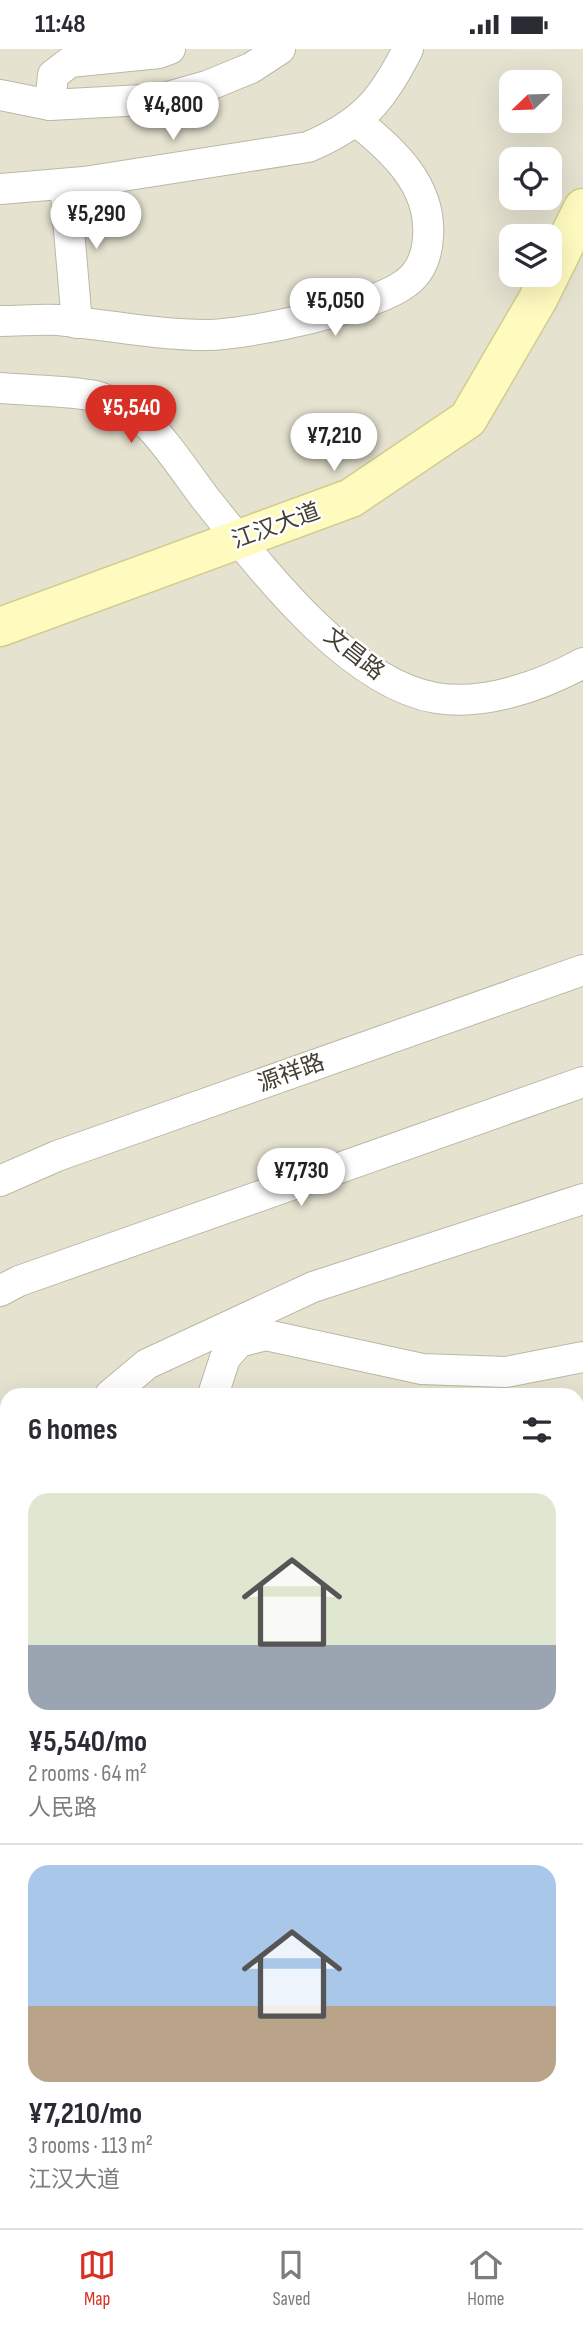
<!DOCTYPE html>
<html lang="en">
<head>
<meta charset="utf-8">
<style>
	:root { --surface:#fff; --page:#f7f7f7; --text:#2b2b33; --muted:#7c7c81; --line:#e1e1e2; --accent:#d93025 }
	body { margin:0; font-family:"Sofia Sans Condensed","Noto Sans SC",sans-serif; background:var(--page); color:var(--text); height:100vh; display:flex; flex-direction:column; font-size:26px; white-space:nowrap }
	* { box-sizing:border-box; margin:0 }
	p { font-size:23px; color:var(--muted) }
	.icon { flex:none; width:38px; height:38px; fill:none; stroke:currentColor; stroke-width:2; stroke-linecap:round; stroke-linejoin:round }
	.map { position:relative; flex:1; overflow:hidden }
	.side { position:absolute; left:0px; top:1339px; width:584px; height:842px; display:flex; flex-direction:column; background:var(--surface); border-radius:21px 21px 0 0; box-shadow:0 7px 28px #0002 }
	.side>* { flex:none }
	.needle { width:46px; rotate:247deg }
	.controls { position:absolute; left:499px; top:21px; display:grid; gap:14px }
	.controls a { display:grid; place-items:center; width:63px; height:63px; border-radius:14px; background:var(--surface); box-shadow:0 7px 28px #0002; font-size:35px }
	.price { position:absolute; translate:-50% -60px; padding:0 16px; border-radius:24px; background:#fff; color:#222; font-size:23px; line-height:46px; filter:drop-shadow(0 2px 4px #0008) }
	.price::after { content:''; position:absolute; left:50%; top:42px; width:21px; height:16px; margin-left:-10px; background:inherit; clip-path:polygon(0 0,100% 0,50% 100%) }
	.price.selected { background:var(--accent); color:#fff }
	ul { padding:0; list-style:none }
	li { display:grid; align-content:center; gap:14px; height:371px; padding:0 28px }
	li+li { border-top:2px solid var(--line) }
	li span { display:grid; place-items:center; height:217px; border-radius:21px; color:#555 }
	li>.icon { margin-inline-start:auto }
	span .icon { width:126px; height:126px; fill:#fffc; stroke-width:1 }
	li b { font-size:30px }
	h2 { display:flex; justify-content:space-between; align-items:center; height:84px; padding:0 28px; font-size:30px }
	.status { display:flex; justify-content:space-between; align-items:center; height:49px; padding:0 35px; background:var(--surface); direction:ltr }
	.status svg { height:19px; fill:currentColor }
	.menu { display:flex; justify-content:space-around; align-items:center; height:98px; border-top:2px solid var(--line); background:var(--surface); font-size:19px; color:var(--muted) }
	.menu a { display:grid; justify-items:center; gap:4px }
	.menu .selected { color:var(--accent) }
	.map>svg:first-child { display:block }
	.residential { fill:#e5e2d0; fill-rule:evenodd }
	.green { fill:#c1e6a9 }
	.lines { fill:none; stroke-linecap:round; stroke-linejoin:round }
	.street-casing { stroke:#bcb8a5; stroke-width:32 }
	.secondary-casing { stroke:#d2cc91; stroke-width:41 }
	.path { stroke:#beb696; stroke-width:4.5; stroke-dasharray:3.5 3.5; stroke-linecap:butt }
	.street { stroke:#fff; stroke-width:30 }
	.secondary { stroke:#fffabe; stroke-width:38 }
	.labels { text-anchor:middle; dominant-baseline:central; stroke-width:5; stroke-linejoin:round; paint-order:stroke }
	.street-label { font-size:23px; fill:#423f32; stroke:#fff }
</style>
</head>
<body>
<div class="status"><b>11:48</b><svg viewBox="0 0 49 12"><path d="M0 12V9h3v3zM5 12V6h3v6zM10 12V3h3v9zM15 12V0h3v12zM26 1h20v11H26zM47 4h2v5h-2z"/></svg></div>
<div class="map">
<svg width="583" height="2179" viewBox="0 0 583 2179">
	<rect width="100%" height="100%" fill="#f1efe2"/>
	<path class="residential" d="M0,0H583V2179H0ZM511,33H550V72H511ZM511,110H550V149H511ZM511,187H550V226H511ZM7,1346H578V2174H7Z"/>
	<g class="green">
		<polygon points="583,1445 583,1789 578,1794 578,1446"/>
		<polygon points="7,1800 7,1965 0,1960 0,1810"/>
	</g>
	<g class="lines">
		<g class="street-casing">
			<g id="street">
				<polyline points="0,46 50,56 161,50 207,37 251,19 280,0"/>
				<polyline points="50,56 53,26 70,13 159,4 170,0"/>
				<polyline points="65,135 77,274"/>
				<path d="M0,140L84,133L308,98C362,75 382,52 408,0"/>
				<path d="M0,272C19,272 39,270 58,271C108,276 157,286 207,286C248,286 374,259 406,234C421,223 427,206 428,188C432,137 393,101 356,72"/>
				<path d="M0,339C31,342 64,341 95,347C109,350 129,363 142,371C157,380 192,432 205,449C259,516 347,634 436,649C484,657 541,637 583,614"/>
				<polyline points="0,1132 57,1107 583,921"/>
				<polyline points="0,1242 19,1232 583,1033"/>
				<polyline points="110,1346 147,1315 313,1238 583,1150"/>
				<polyline points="213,1346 225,1309 239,1293 266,1286 422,1320 506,1323 583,1308"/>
				<polyline points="0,1392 7,1387"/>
				<polyline points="578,1409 583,1407"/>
				<polyline points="0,1772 7,1761"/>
				<polyline points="578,1835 583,1829"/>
				<polyline points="0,1991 7,1995"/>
				<polyline points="578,2012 583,2006"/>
				<polyline points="0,2032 7,2036"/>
				<polyline points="127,2179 129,2174"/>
				<polyline points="257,2179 261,2174"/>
				<polyline points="418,2179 423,2174"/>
			</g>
		</g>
		<g class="secondary-casing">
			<polyline id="secondary" points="0,578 351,449 468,370 538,250 583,159"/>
		</g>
		<g class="path">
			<polyline points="578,1519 583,1518"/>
			<polyline points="578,1763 583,1757"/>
		</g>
		<use href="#street" class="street"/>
		<use href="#secondary" class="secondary"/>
	</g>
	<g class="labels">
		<g class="street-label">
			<text transform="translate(276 477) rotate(-20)">江汉大道</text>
			<text transform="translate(354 605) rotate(38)">文昌路</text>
			<text transform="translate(291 1024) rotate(-20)">源祥路</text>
		</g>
	</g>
</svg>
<div class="controls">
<a><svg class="needle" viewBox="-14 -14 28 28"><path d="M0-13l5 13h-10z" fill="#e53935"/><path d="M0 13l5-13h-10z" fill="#7c7c81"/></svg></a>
<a><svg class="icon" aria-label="locate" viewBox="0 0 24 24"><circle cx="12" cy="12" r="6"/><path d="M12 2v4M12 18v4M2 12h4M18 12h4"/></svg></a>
<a><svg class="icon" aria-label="layers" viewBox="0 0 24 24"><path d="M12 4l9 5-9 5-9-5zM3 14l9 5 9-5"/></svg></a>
</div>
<b class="price" style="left:173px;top:93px">¥4,800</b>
<b class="price" style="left:96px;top:202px">¥5,290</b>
<b class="price" style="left:335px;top:289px">¥5,050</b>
<b class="price selected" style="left:131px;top:396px">¥5,540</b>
<b class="price" style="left:334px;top:424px">¥7,210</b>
<b class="price" style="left:301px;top:1159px">¥7,730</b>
<section class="side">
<h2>6 homes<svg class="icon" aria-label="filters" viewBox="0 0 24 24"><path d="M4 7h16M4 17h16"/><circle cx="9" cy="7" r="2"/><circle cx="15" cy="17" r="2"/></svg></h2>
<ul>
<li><span style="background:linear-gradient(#dfe7d0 70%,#9aa5b1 0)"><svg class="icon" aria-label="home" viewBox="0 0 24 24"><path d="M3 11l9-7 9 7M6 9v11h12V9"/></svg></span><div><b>¥5,540/mo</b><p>2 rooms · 64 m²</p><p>人民路</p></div></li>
<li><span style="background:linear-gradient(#a9c7e8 65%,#b9a48a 0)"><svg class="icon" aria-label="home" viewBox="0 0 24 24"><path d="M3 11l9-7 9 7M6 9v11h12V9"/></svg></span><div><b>¥7,210/mo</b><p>3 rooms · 113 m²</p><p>江汉大道</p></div></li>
</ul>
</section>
</div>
<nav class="menu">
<a class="selected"><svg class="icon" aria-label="map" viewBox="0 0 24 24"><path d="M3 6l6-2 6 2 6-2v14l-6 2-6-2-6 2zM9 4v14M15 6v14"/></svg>Map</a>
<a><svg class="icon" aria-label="saved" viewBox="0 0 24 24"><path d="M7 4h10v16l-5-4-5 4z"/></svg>Saved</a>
<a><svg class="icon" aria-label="home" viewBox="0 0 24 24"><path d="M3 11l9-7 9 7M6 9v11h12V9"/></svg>Home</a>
</nav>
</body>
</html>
